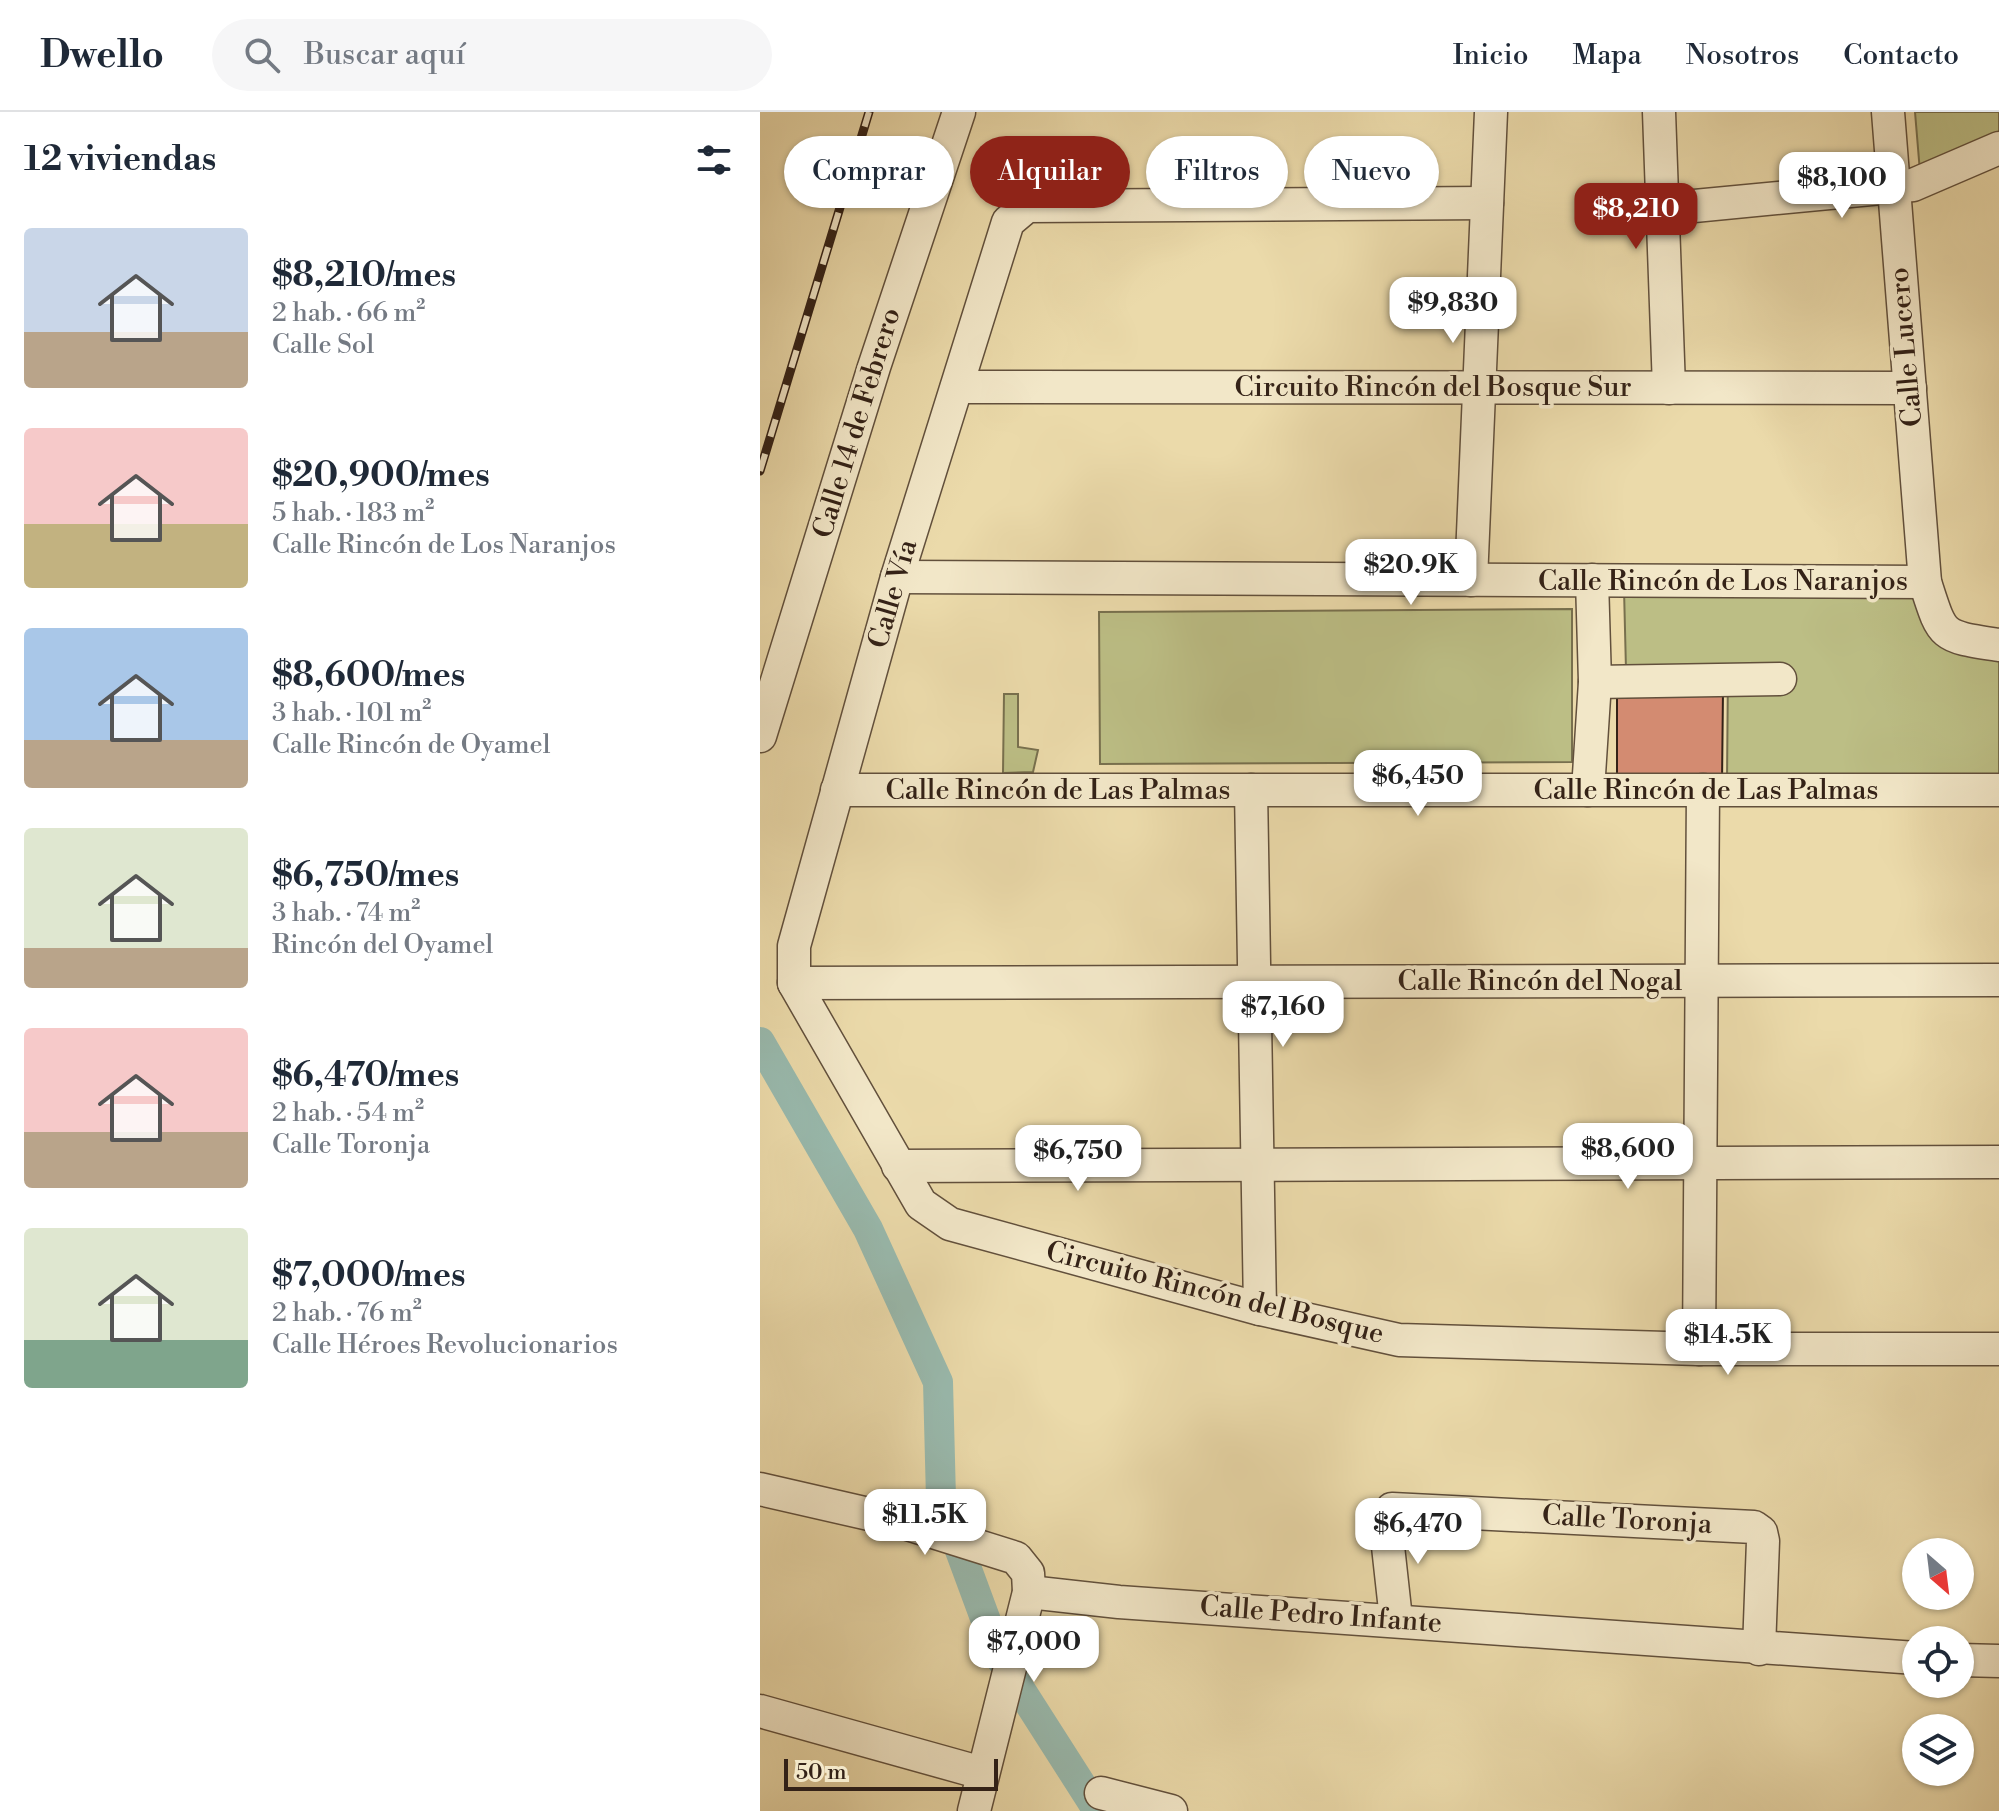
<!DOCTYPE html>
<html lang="es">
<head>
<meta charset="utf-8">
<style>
	:root { --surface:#fff; --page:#f6f6f7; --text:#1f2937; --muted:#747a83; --line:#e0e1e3; --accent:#8f2418 }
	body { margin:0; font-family:"Libre Bodoni",serif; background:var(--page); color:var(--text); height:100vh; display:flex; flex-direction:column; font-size:30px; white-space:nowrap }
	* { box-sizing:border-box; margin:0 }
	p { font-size:26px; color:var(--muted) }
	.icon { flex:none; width:44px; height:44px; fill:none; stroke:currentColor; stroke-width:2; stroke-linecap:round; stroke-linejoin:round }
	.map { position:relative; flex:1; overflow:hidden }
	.details { display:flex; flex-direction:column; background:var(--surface); width:760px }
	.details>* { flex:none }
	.hud { position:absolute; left:24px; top:24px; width:760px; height:72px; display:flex; gap:16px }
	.needle { width:52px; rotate:152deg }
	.tools { position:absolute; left:1142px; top:1426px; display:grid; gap:16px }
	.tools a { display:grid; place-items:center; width:72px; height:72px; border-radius:50%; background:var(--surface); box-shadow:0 2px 6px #0004; font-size:40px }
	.scale { position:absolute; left:24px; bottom:20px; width:214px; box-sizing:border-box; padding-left:8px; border:4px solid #342217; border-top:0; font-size:22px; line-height:28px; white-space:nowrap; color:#342217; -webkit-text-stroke:6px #f2e7c8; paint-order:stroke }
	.price { position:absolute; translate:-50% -68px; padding:0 18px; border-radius:16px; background:#fff; color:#222; font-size:26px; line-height:52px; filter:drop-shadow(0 2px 4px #0008) }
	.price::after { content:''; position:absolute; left:50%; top:48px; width:24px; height:18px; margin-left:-12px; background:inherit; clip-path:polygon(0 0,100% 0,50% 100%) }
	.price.on { background:var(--accent); color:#fff }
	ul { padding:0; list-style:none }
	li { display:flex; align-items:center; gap:24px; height:200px; padding:0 24px }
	li span { display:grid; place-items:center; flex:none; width:224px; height:160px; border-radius:8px; color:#555 }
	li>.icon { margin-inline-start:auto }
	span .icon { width:96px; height:96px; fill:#fffc; stroke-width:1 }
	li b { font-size:34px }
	h2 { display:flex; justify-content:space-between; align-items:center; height:96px; padding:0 24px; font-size:34px }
	.tag { padding:0 28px; border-radius:36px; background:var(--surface); box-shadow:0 2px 6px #0004; font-size:28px; line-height:72px }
	.tag.on { background:var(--accent); color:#fff }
	header { display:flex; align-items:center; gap:48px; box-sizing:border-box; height:112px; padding:0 40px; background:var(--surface); border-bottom:2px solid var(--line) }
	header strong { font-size:38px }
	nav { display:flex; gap:44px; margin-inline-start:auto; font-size:28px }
	.search { width:560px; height:72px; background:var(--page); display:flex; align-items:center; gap:20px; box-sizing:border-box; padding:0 28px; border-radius:44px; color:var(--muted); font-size:30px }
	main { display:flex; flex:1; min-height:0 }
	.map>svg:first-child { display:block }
	.green { fill:#bcbe85; stroke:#78704e; stroke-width:2 }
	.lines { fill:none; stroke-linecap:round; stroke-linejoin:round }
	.canal { stroke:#99baae; stroke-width:30 }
	.building { fill:#d38b71; stroke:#342217; stroke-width:2 }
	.minor-casing { stroke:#62503c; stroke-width:35 }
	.minor { stroke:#f2e7c8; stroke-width:32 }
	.rail-casing { stroke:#342217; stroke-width:9 }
	.rail { stroke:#f2e7c8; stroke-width:6; stroke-dasharray:18; stroke-linecap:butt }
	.labels { text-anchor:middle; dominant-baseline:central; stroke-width:7; stroke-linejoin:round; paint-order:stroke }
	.street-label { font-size:28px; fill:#342217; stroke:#f2e7c8 }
</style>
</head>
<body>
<header>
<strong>Dwello</strong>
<div class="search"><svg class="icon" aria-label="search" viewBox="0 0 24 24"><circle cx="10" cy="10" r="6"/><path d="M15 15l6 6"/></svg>Buscar aquí</div>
<nav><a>Inicio</a><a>Mapa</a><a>Nosotros</a><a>Contacto</a></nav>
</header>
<main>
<section class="details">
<h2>12 viviendas<svg class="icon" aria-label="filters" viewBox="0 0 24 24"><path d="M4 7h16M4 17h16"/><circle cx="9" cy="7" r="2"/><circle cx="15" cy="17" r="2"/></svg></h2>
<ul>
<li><span style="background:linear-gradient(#c9d6e8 65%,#b9a48a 0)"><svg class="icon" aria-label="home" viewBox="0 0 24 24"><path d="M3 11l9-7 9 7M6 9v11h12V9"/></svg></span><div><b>$8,210/mes</b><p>2 hab. · 66 m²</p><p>Calle Sol</p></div></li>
<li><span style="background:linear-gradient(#f6c9c9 60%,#c2b280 0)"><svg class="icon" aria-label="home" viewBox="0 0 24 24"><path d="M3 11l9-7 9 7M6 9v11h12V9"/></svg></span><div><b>$20,900/mes</b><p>5 hab. · 183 m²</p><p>Calle Rincón de Los Naranjos</p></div></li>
<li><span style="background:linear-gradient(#a9c7e8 70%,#b9a48a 0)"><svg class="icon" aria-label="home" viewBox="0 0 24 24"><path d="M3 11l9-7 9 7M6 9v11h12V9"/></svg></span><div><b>$8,600/mes</b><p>3 hab. · 101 m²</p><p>Calle Rincón de Oyamel</p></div></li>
<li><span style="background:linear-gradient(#dfe7d0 75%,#b9a48a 0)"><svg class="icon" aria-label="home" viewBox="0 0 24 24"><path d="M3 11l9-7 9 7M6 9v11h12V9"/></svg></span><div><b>$6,750/mes</b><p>3 hab. · 74 m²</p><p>Rincón del Oyamel</p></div></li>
<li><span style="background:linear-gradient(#f6c9c9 65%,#b9a48a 0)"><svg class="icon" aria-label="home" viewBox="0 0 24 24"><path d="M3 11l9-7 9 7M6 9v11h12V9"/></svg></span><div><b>$6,470/mes</b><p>2 hab. · 54 m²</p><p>Calle Toronja</p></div></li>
<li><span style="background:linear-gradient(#dfe7d0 70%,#7fa58c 0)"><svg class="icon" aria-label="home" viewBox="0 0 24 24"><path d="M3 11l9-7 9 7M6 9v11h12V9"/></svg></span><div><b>$7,000/mes</b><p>2 hab. · 76 m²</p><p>Calle Héroes Revolucionarios</p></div></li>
</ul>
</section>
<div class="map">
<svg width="1239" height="1699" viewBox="0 0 1239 1699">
	<rect width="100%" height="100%" fill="#ebdaaa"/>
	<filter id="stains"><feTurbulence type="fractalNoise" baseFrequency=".0025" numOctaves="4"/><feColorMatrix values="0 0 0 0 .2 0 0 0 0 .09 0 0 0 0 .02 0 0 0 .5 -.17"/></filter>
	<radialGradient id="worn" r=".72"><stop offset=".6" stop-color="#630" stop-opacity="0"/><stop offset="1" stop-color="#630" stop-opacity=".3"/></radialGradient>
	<g class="green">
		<polygon points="1155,0 1239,0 1239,29 1160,60"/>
		<polygon points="864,477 1175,479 1208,536 1239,543 1239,671 967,669 968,556 866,558"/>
		<polygon points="812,497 812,650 340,652 339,500"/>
		<polygon points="244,582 258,582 258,635 278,638 273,660 243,661"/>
	</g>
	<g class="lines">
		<polyline class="canal" points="0,930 108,1117 178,1270 181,1387 239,1544 338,1699"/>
	</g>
	<polygon class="building" points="963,578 962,671 857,673 857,579"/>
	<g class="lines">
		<g class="minor-casing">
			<g id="minor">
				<polyline points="899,0 909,276"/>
				<path d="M1128,0L1165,470C1183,526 1180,524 1239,533"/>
				<polyline points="727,91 267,94 248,110 137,465 34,834 34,871 161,1092 190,1112 500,1197 639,1228 939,1237 1239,1237"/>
				<polyline points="903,97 1153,73 1239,36"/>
				<polyline points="197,275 1150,276"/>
				<polyline points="137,465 1165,470"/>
				<polyline points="711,468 731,0"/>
				<polyline points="835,570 1020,567"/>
				<polyline points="0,624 114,255 199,0"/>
				<polyline points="77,678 1239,678"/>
				<polyline points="491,678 500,1197"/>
				<polyline points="828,678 835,570 832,468"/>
				<polyline points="34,871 1239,868"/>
				<polyline points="138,1054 1239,1050"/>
				<polyline points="939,1237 943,678"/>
				<polyline points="0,1377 135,1408 256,1446 268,1461 269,1480 214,1699"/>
				<polyline points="269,1480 359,1490 1156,1546"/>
				<polyline points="636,1507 625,1407 632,1397 994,1415 1001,1420 1003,1429 999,1537"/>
				<polyline points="1200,1548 1239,1549"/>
				<polyline points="0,1599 222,1661"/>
				<polyline points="341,1681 411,1699"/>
			</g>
		</g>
		<use href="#minor" class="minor"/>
		<g class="rail-casing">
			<polyline id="rail" points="0,359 109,0"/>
		</g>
		<use href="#rail" class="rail"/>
	</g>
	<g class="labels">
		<g class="street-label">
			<text transform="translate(1146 235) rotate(-95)">Calle Lucero</text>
			<text x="673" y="275">Circuito Rincón del Bosque Sur</text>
			<text transform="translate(97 311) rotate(-73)">Calle 14 de Febrero</text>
			<text x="963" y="469">Calle Rincón de Los Naranjos</text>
			<text transform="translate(133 482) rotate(-74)">Calle Vía</text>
			<text x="298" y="678">Calle Rincón de Las Palmas</text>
			<text x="946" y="678">Calle Rincón de Las Palmas</text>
			<text x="780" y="869">Calle Rincón del Nogal</text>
			<text transform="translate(455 1181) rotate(14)">Circuito Rincón del Bosque</text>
			<text transform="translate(867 1408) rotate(3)">Calle Toronja</text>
			<text transform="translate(561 1503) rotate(4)">Calle Pedro Infante</text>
		</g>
	</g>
	<rect width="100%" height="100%" filter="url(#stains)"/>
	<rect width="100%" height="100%" fill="url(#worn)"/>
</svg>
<div class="tools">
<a><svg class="needle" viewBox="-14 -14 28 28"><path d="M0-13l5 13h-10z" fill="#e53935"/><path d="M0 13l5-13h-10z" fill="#747a83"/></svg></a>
<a><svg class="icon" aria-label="locate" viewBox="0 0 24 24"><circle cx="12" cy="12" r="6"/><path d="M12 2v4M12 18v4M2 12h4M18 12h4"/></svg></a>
<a><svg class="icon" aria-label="layers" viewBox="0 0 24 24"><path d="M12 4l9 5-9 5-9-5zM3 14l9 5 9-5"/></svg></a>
</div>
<div class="scale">50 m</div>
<b class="price" style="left:1082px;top:108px">$8,100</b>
<b class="price on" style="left:876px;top:139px">$8,210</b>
<b class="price" style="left:693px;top:233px">$9,830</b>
<b class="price" style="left:651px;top:495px">$20.9K</b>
<b class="price" style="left:658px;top:706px">$6,450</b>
<b class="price" style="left:523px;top:937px">$7,160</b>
<b class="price" style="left:868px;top:1079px">$8,600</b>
<b class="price" style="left:318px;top:1081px">$6,750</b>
<b class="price" style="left:968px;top:1265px">$14.5K</b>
<b class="price" style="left:165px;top:1445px">$11.5K</b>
<b class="price" style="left:658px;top:1454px">$6,470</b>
<b class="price" style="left:274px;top:1572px">$7,000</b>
<div class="hud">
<a class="tag">Comprar</a>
<a class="tag on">Alquilar</a>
<a class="tag">Filtros</a>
<a class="tag">Nuevo</a>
</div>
</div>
</main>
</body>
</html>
